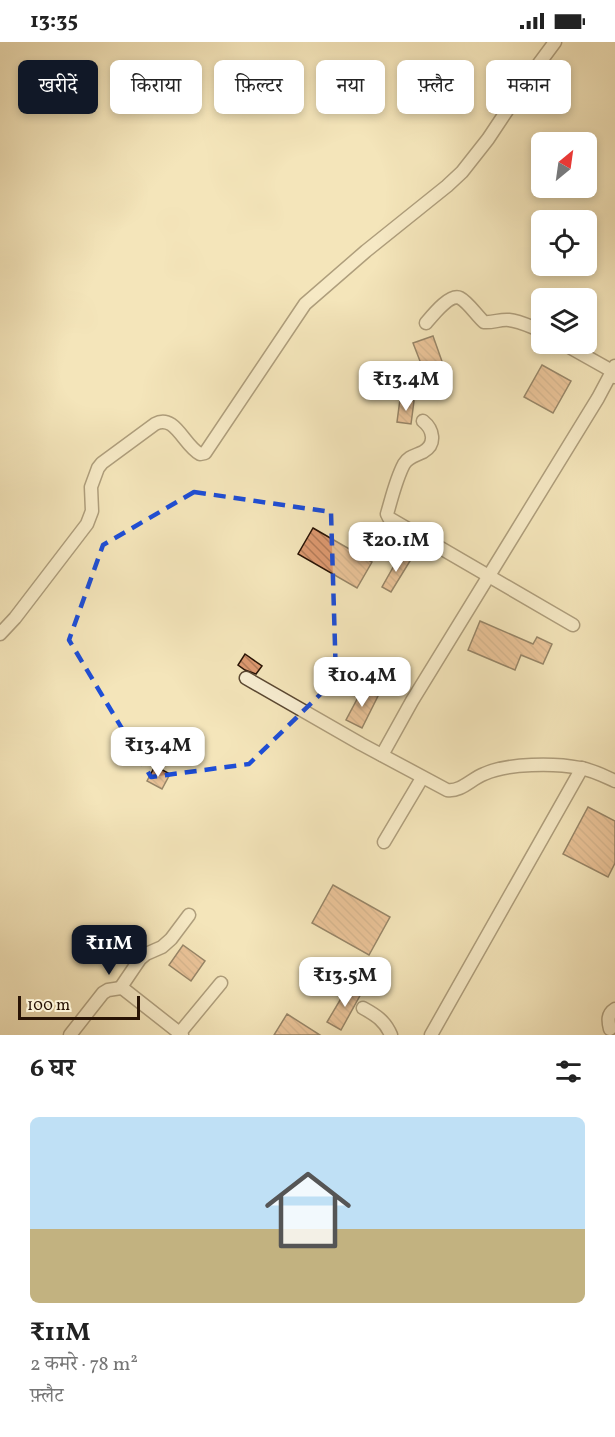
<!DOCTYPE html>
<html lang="hi">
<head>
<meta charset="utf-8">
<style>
	:root { --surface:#fff; --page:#f6f6f6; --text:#222; --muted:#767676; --line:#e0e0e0; --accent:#111827 }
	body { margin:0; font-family:Vollkorn,"Noto Serif Devanagari",serif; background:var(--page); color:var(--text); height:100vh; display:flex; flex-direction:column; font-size:22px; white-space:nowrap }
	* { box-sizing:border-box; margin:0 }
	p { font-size:20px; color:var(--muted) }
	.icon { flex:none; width:33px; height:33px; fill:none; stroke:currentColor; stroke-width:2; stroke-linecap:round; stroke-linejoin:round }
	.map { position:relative; height:993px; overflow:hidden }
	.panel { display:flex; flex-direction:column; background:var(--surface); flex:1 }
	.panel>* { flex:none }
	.top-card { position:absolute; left:18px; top:18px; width:579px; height:54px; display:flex; gap:12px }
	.needle { width:39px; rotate:29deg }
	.fabs { position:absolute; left:531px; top:90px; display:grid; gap:12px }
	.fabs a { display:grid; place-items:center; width:66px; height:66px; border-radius:9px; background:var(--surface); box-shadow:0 3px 9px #0003; font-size:30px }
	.scale { position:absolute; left:18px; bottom:15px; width:122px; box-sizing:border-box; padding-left:6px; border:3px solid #281305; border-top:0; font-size:16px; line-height:21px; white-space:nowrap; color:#281305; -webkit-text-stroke:4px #f8eed2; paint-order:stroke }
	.price { position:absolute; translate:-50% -51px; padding:0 14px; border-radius:12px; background:#fff; color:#222; font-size:20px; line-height:39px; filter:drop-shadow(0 2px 3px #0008) }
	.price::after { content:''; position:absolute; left:50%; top:36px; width:18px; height:14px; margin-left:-9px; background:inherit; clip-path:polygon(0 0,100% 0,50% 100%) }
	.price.current { background:var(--accent); color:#fff }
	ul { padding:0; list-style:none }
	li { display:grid; align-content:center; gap:12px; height:318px; padding:0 30px }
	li+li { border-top:2px solid var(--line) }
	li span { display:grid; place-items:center; height:186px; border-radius:9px; color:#555 }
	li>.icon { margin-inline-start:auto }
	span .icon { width:108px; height:108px; fill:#fffc; stroke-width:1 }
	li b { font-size:26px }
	h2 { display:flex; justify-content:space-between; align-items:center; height:72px; padding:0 30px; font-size:26px }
	.chip { padding:0 21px; border-radius:9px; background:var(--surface); box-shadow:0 3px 9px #0003; font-size:21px; line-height:54px }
	.chip.current { background:var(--accent); color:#fff }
	.status { display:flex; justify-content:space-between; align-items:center; height:42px; padding:0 30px; background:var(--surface); direction:ltr }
	.status svg { height:16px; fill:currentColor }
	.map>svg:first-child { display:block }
	.building { fill:url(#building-back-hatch); stroke:#281305; stroke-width:1.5 }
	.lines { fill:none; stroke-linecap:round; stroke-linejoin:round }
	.minor-casing { stroke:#5b4832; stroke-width:15 }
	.minor { stroke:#f8eed2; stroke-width:12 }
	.marked { fill:none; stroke:#1d4ed8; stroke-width:4.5; stroke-dasharray:12 8; stroke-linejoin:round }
</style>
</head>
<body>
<div class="status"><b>13:35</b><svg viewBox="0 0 49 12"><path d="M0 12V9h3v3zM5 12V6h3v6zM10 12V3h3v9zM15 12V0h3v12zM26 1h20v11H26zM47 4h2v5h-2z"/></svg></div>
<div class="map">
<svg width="615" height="993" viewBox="0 0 615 993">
	<defs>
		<pattern id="building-back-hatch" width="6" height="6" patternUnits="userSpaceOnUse" patternTransform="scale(1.5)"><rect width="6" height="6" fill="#dd9970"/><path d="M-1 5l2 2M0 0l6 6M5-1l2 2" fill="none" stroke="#b37c5a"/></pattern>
	</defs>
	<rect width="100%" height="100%" fill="#f4e5ba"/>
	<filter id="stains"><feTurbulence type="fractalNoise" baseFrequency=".00333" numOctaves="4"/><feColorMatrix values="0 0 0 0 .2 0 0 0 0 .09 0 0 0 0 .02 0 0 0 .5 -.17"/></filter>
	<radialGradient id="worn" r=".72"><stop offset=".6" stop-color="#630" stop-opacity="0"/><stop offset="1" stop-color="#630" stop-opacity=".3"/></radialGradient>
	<g class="building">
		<polygon points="433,294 444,325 425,332 413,301"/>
		<polygon points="542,323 571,339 553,371 524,355"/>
		<polygon points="400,357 414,359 411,382 397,380"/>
		<polygon points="313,486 372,520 357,546 298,512"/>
		<polygon points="400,513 410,519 391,550 382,545"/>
		<polygon points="480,579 533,602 537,595 552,602 543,622 521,613 515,628 468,608"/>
		<polygon points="245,612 262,624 256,632 245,628 238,623"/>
		<polygon points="363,646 378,654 362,686 346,678"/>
		<polygon points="155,724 170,732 162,747 147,739"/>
		<polygon points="588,765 615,779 615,821 608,835 563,812"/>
		<polygon points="333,843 390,875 369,913 312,881"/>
		<polygon points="183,903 205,919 191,939 169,923"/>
		<polygon points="349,943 362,950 341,988 327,980"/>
		<polygon points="287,972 320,993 274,993"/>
	</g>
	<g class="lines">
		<g class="minor-casing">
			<g id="minor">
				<path d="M426,281C432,274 450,251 460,256C468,260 477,274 484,280C493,281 500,277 509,278C520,279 531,285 542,289"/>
				<polyline points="564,302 612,329 615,335"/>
				<path d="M423,379C433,387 437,402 423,410C415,414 409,414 404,422C396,437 392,455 387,472L389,476L573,583"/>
				<path d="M0,592L15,576L87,482L92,469L91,445L98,426L102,421L155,382C175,371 184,404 200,412L205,411L305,262L366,209L447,144L462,130L488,97L532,31L555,0"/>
				<path d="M246,636L361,702L447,748C461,750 471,737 484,732C508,721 555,721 580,726C593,728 604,734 615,739"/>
				<polyline points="382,713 412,659 598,356 615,324"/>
				<polyline points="384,800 422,736"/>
				<path d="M363,966C376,973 385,979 391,993"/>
				<path d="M610,987C608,979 607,972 615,967"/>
				<polyline points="70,993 103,951 108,948 121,946"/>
				<polyline points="178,993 221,941"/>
				<polyline points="182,993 121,945 140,917 146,912 162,905 171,897 189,873"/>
				<polyline points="431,993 582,726"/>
			</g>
		</g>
		<use href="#minor" class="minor"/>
	</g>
	<path d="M0 0H615V993H0ZM194,450L331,470L336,637L249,722L151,735L69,598L103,503Z" fill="#f4e5ba" fill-opacity=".55" fill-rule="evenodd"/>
	<path class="marked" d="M194,450L331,470L336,637L249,722L151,735L69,598L103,503Z"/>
	<rect width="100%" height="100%" filter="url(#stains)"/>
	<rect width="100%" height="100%" fill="url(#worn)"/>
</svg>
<div class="fabs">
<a><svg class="needle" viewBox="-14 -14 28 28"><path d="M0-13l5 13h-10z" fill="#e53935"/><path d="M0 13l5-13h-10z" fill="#767676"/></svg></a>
<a><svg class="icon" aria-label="locate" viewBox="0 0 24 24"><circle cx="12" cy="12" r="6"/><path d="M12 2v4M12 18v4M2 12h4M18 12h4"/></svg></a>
<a><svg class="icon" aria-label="layers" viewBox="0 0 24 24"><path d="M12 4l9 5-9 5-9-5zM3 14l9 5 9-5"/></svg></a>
</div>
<div class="scale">100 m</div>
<b class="price" style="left:406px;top:370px">₹13.4M</b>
<b class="price" style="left:396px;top:531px">₹20.1M</b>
<b class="price" style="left:362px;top:666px">₹10.4M</b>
<b class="price" style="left:158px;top:736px">₹13.4M</b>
<b class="price current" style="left:109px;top:934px">₹11M</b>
<b class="price" style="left:345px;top:966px">₹13.5M</b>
<div class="top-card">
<a class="chip current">खरीदें</a>
<a class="chip">किराया</a>
<a class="chip">फ़िल्टर</a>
<a class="chip">नया</a>
<a class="chip">फ़्लैट</a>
<a class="chip">मकान</a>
</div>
</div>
<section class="panel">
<h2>6 घर<svg class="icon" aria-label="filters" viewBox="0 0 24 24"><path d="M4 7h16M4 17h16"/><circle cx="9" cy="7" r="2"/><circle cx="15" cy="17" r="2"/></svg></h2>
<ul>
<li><span style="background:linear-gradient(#bfe0f5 60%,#c2b280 0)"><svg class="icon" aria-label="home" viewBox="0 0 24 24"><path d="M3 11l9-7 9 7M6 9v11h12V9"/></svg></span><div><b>₹11M</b><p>2 कमरे · 78 m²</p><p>फ़्लैट</p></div></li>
</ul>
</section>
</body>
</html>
